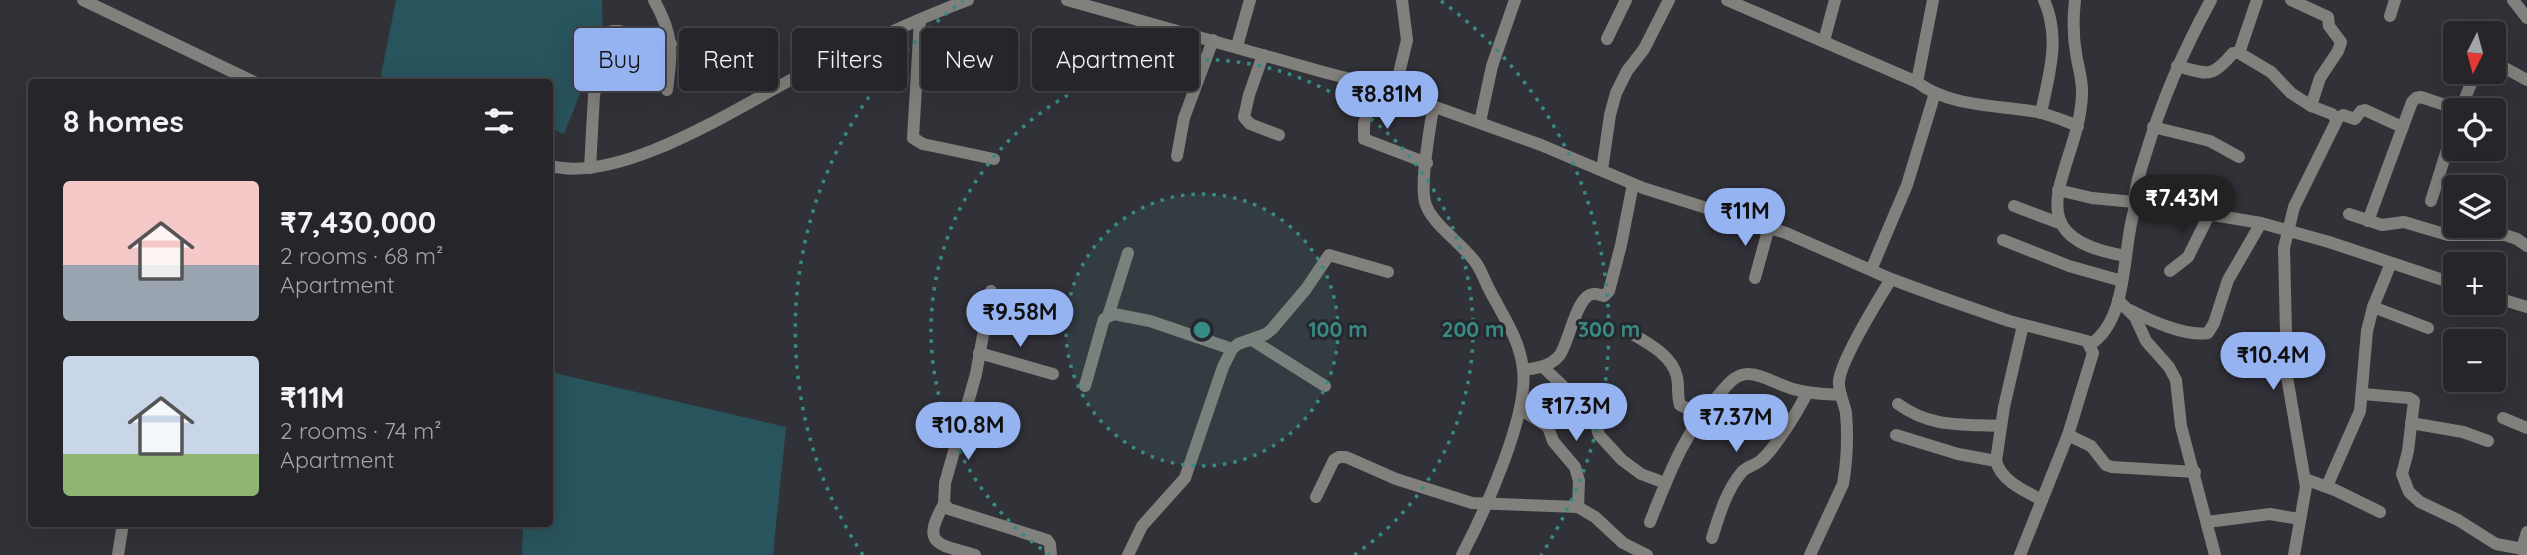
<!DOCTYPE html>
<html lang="en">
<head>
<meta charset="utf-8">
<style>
	:root { --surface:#25252a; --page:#2d2d32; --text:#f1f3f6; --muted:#a3a5a8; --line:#424247; --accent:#95b2f1 }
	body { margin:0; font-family:Quicksand,sans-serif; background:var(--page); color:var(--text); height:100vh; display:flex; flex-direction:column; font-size:26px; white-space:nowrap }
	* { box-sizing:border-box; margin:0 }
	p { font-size:23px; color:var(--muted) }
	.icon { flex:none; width:38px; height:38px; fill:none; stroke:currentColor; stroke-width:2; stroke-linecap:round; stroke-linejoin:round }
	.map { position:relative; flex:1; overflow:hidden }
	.panel { position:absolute; left:28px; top:79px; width:525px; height:448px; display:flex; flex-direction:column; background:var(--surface); border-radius:7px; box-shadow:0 7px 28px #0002,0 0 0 2px var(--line) }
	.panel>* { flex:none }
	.banner { position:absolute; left:574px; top:28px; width:665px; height:63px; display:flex; gap:14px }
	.needle { width:46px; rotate:186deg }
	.fabs { position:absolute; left:2443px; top:21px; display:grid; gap:14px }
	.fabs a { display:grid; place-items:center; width:63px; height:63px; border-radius:7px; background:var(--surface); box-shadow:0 7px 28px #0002,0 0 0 2px var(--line); font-size:35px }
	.price { position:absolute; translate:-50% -60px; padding:0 16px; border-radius:24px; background:var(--accent); color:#111; font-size:23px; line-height:46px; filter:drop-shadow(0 2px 4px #0008) }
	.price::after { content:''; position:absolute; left:50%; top:42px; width:21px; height:16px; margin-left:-10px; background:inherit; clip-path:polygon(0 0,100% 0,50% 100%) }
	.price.selected { background:#222; color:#fff }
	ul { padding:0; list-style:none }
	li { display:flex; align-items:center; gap:21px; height:175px; padding:0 35px }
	li span { display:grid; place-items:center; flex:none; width:196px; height:140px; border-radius:7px; color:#555 }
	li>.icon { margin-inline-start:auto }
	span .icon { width:84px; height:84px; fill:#fffc; stroke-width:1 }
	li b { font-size:30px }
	h2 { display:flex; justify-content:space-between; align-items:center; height:84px; padding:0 35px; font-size:30px }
	.tag { padding:0 24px; border-radius:7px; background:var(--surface); box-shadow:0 7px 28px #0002,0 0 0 2px var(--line); font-size:24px; line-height:63px }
	.tag.selected { background:var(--accent); color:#111 }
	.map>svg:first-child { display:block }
	.water { fill:#28545d }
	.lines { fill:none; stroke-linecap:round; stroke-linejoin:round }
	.minor { stroke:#82807c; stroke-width:12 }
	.ring { fill:none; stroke:#388a84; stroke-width:3.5; stroke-dasharray:3.5 7 }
	.centre { fill:#388a84; stroke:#27282e; stroke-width:3.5 }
	.ring-label { font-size:21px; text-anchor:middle; font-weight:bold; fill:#388a84; stroke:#27282e; stroke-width:6; stroke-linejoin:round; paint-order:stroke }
</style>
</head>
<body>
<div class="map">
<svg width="2527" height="555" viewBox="0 0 2527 555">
	<rect width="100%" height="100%" fill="#313138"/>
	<g class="water">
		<polygon points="396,0 602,0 603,37 564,134 550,128 550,82 387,82 381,75"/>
		<polygon points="550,372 786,427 773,555 522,555 523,523 550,523"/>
	</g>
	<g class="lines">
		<g class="minor">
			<polyline points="83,0 254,82"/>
			<path d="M654,0C674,36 672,50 667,90"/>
			<polyline points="1067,0 1323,72 1398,91"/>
			<polyline points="1402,0 1407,40 1396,86 1402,95 1541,145 1643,188 1786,233 1891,279 1940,297 2009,321 2087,341 2093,353 2068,435 2020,555"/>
			<polyline points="1727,0 1917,82"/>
			<path d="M1933,0L1917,82C1949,107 1998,105 2037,112C2051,115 2065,121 2078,126"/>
			<path d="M2075,0C2073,18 2073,36 2076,53C2078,67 2083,81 2082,95C2079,170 2006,236 2126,256"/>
			<polyline points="2291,0 2328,17 2329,26 2341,42 2338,51 2320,78 2311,106"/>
			<polyline points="2513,0 2527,18"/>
			<polyline points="2390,16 2395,0"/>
			<polyline points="920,20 913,138 923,144 994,159"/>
			<polyline points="1607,39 1626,0"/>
			<polyline points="1824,41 1835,0"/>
			<polyline points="1237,46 1250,0"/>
			<polyline points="2239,53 2271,72 2291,93 2311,106 2332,114 2337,120 2294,207 2284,248 2287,377 2306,487 2294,555"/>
			<polyline points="1263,55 1249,95 1244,117 1250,124 1279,135"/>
			<polyline points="2494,62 2527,80"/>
			<path d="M2177,66C2208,74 2211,79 2233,53H2239L2257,0"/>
			<polyline points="1375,84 1364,124 1364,139 1427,163"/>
			<path d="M1433,107C1430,131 1420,180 1425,202C1430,223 1463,244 1476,263C1481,270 1484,279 1488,287C1501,313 1520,339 1523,369C1529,415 1484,513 1462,555"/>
			<polyline points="2460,110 2476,72"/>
			<path d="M2041,113C2049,74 2061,38 2044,0"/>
			<polyline points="2337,118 2343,115 2355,119 2361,111 2365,110 2402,127"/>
			<polyline points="1480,122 1492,66 1515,0"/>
			<polyline points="2153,127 2210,141 2239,157"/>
			<polyline points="1177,156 1184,118 1213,40"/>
			<path d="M550,166C623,184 737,107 802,74C856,48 912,21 968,0"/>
			<polyline points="590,168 594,95 612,31 620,31 671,44"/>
			<polyline points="1602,170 1610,115 1616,93 1627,71 1644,49 1669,0"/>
			<polyline points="2058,190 2092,198 2134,202"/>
			<polyline points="2431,201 2455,124"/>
			<polyline points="2014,206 2059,223"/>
			<path d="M2134,211C2133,191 2140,172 2146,153C2162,100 2184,49 2211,0"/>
			<polyline points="2349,214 2382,225 2404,222 2448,235 2505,235 2517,239 2527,246"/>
			<polyline points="2368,221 2412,102 2416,98 2421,97 2460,110"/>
			<polyline points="2003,240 2069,266 2122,281"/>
			<polyline points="1871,270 1907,185 1935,93"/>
			<polyline points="2170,271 2188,257 2210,213"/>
			<polyline points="1755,278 1769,227"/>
			<polyline points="991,291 976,374 945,483 944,504 949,509 1047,540 1050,544 1051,555"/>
			<polyline points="2494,297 2527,307"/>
			<polyline points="2118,300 2135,317 2146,341 2169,367 2176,380 2181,426 2215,555"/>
			<polyline points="2373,307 2428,328"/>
			<path d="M2130,310C2149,320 2186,337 2208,333L2214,323L2228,280L2261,223"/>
			<polyline points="1108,316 1128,253"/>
			<path d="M2023,325L2004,407L1996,461C2001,481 2025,491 2042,500"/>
			<path d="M1634,335C1650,344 1673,357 1677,377C1679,387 1677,396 1680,405L1701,415"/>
			<polyline points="1252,340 1325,386"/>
			<path d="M2091,344C2129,318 2122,251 2134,211L2139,207L2147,204L2261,223L2329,242L2455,284"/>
			<polyline points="979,353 1053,374"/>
			<polyline points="1543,367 1562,385 1582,412 1595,421 1599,435 1622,460 1641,474 1665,483"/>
			<path d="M1523,370C1537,368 1549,367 1559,356C1569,344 1576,295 1593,294C1596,293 1600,295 1604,296L1609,291L1621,245L1633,184"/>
			<polyline points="1085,386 1104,319 1114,314 1150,321 1232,349"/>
			<polyline points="2363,394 2409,398 2414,401 2408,451 2402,474 2409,492 2420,502 2458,520 2496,544 2523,549"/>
			<path d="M1898,404C1931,428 1962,424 2001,426"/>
			<polyline points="1520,409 1548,427 1553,441 1575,467 1579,481 1578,507"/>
			<polyline points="2503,418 2527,428"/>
			<polyline points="2411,423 2463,432 2488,441"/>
			<polyline points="1896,435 1958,454 1996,461"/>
			<polyline points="2068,435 2091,446 2106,465 2112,467 2195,472"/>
			<polyline points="2305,479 2335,490 2380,512"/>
			<polyline points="2327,486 2360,411 2367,331 2373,307 2391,263"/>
			<polyline points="1316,497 1334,460 1339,457 1346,457 1396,479 1472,503 1578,507 1595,517 1623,543 1647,555"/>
			<path d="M944,504C920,546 939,544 975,555"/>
			<path d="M1650,522C1671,469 1684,433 1722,391C1729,383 1736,374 1748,374C1763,374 1778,385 1793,389C1809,394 1825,394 1841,395"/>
			<polyline points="2207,522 2270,514 2299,519"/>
			<path d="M1712,538C1719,516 1726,491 1741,473C1747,466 1754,466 1760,461C1775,449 1798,411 1807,393"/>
			<polyline points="118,555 123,523"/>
			<polyline points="1128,555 1142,526 1185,478 1223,367 1232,349 1238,344 1266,334 1272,329 1306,289 1329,255 1388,272"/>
			<path d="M1810,555L1843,484C1847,461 1848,436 1846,413C1844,402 1838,392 1839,381C1841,360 1878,300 1891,279"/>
			<polyline points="2525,555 2523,545 2527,532"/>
		</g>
	</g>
	<circle cx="1202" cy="330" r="136" fill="#388a84" fill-opacity=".12"/>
	<g class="ring">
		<circle cx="1202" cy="330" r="136"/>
		<path d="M1050 555A271 271 0 1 1 1354 555"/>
		<path d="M863 555A407 407 0 0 1 963 1M1441 1A407 407 0 0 1 1541 555"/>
	</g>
	<circle cx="1202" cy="330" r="10" class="centre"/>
	<g class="ring-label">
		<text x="1338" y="337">100 m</text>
		<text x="1473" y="337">200 m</text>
		<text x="1609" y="337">300 m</text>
	</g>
</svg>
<div class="fabs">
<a><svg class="needle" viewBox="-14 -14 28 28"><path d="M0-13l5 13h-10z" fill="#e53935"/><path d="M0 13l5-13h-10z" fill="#a3a5a8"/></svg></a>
<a><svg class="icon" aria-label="locate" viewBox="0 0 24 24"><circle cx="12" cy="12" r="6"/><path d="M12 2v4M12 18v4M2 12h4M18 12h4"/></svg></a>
<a><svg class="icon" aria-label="layers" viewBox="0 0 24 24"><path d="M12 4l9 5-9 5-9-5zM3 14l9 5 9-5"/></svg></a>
<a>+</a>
<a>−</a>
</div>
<b class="price" style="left:1387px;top:131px">₹8.81M</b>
<b class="price selected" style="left:2182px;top:235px">₹7.43M</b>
<b class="price" style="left:1745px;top:248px">₹11M</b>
<b class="price" style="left:1020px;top:349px">₹9.58M</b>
<b class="price" style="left:2273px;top:392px">₹10.4M</b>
<b class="price" style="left:1576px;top:443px">₹17.3M</b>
<b class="price" style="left:1736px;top:454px">₹7.37M</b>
<b class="price" style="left:968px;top:462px">₹10.8M</b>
<div class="banner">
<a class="tag selected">Buy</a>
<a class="tag">Rent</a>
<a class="tag">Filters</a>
<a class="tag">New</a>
<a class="tag">Apartment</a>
</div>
<section class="panel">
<h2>8 homes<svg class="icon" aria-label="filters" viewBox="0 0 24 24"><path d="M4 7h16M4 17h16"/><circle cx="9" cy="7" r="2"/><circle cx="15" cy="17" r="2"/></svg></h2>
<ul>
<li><span style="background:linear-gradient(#f6c9c9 60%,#9aa5b1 0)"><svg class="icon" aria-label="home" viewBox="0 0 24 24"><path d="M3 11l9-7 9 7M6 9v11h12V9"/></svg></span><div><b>₹7,430,000</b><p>2 rooms · 68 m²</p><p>Apartment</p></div></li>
<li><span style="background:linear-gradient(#c9d6e8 70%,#8fb573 0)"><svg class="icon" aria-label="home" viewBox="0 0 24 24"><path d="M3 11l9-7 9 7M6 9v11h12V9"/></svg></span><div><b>₹11M</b><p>2 rooms · 74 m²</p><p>Apartment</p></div></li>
</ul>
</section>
</div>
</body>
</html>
